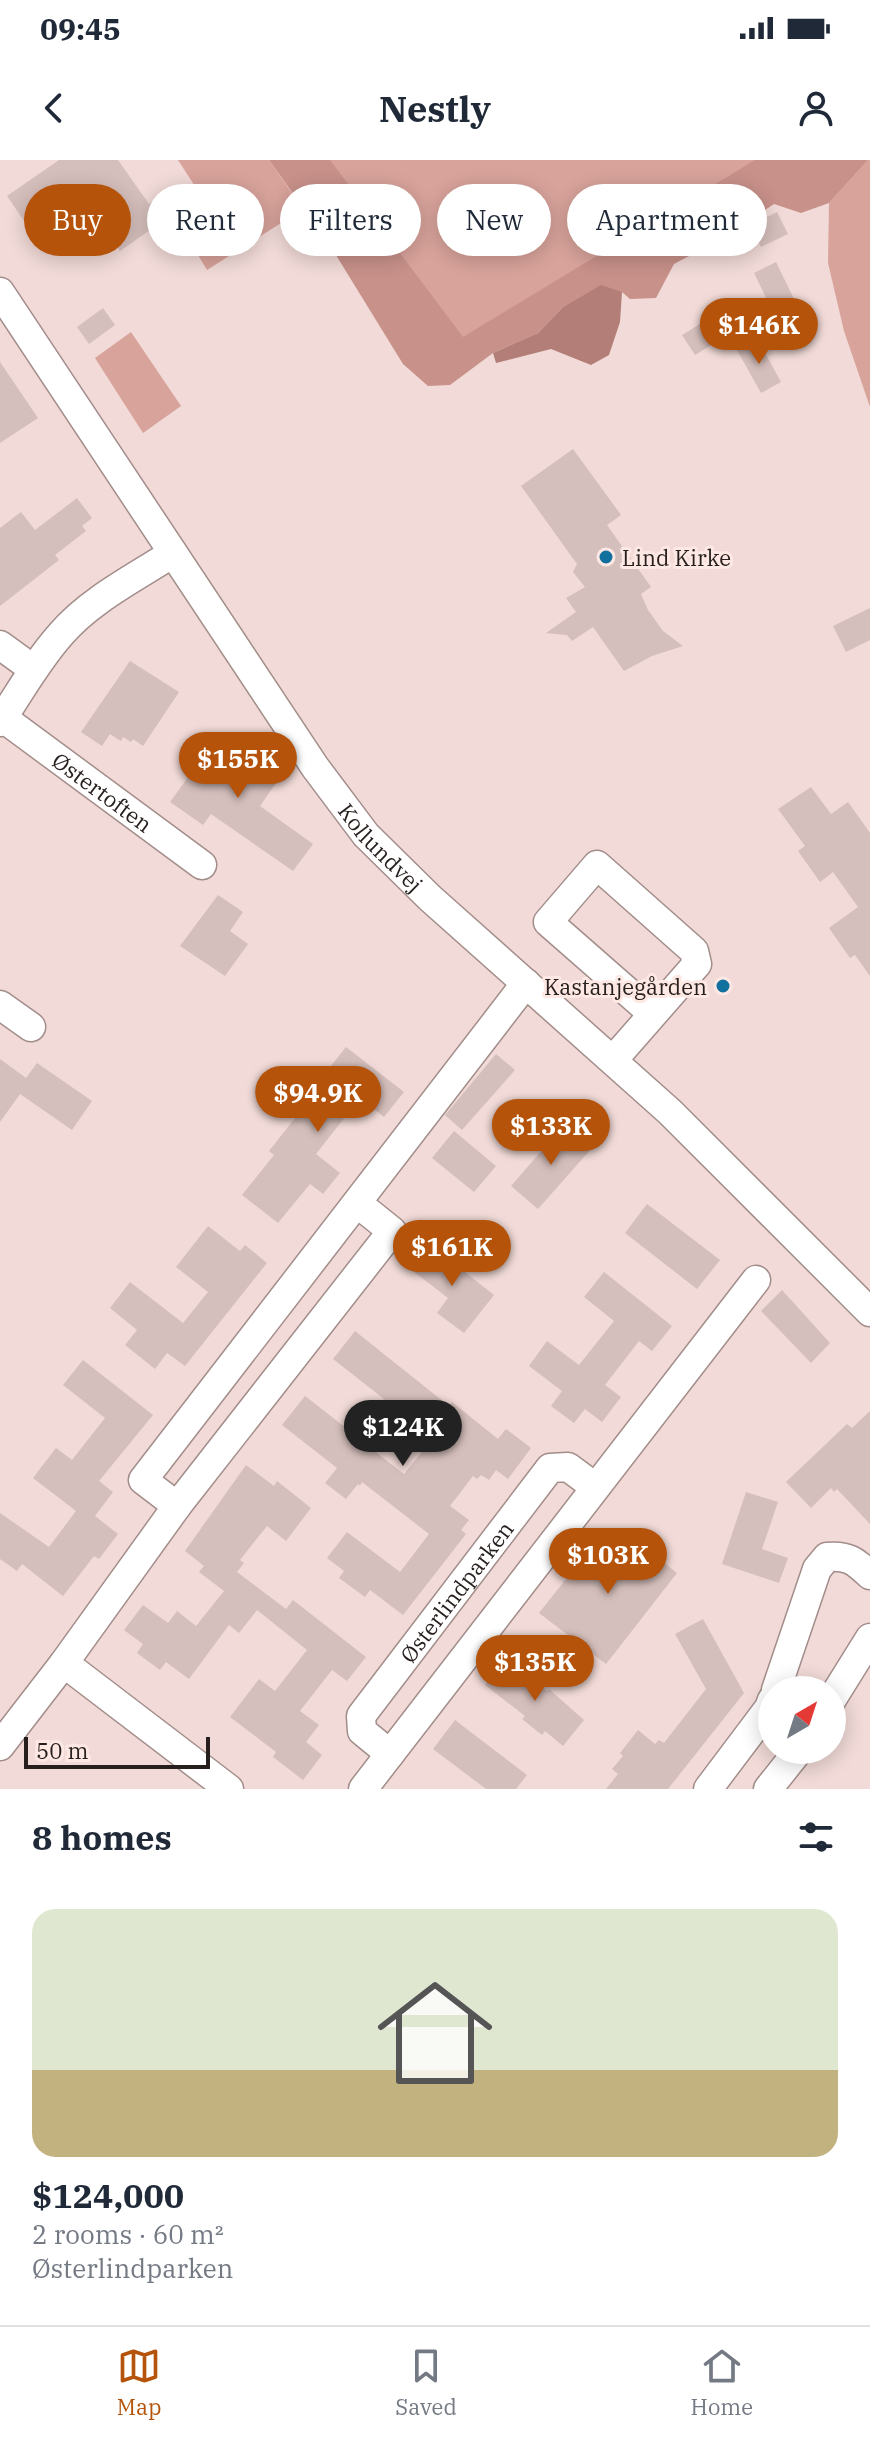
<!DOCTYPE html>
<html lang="en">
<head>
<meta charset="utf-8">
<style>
	:root { --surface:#fff; --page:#f2f2f3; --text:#1f2937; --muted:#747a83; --line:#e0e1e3; --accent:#b45309 }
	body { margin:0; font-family:"IBM Plex Serif",serif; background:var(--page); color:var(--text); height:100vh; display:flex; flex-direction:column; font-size:30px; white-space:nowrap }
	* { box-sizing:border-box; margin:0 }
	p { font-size:26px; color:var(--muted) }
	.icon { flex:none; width:44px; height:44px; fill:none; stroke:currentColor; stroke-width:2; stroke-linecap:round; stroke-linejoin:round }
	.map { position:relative; height:1629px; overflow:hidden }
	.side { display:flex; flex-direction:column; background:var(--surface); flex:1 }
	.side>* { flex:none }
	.banner { position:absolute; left:24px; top:24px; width:822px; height:72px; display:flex; gap:16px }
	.needle { width:52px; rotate:39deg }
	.buttons { position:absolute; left:758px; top:1516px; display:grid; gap:16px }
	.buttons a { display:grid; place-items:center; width:88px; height:88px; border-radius:50%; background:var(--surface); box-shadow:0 4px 20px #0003; font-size:40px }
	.scale { position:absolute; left:24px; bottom:20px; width:186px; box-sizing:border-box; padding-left:8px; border:4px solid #261f1d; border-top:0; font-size:22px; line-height:28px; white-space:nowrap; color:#261f1d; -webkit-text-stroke:6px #fee8e4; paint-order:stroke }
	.price { position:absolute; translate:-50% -68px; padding:0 18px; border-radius:28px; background:var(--accent); color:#fff; font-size:26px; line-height:52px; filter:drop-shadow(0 2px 4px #0008) }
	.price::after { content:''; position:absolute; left:50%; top:48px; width:24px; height:18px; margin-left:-12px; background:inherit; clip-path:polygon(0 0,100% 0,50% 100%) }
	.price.current { background:#222; color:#fff }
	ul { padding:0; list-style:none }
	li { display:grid; align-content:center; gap:16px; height:424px; padding:0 32px }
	li span { display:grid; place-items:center; height:248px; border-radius:24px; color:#555 }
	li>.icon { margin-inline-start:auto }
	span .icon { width:144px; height:144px; fill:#fffc; stroke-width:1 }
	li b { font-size:34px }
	h2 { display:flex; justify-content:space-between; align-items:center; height:96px; padding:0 32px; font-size:34px }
	.chip { padding:0 28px; border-radius:36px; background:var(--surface); box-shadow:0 4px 20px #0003; font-size:28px; line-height:72px }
	.chip.current { background:var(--accent); color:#fff }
	.status { display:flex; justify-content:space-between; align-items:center; height:56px; padding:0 40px; background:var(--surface); direction:ltr }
	.status svg { height:22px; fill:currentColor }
	header { display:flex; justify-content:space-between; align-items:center; height:104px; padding:0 32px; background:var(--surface); font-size:36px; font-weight:800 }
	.tabs { display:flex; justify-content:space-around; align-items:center; height:112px; border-top:2px solid var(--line); background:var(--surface); font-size:22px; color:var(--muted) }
	.tabs a { display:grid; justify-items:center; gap:4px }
	.tabs .current { color:var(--accent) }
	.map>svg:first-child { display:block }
	.green { fill:#d8a39b }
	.forest { fill:#c8918a }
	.water { fill:#b37e77 }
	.building { fill:#d5bfbc; fill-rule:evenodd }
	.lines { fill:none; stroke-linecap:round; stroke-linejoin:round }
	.minor-casing { stroke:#a28d8a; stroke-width:31 }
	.minor { stroke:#fff; stroke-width:28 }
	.poi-dot { fill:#12709e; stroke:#fee8e4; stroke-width:3 }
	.labels { text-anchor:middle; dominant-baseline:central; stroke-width:6; stroke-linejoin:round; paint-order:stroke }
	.poi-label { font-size:22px; fill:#261f1d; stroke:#fee8e4; text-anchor:start }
	.street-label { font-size:22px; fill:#261f1d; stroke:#fee8e4 }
</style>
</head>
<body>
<div class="status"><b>09:45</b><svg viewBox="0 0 49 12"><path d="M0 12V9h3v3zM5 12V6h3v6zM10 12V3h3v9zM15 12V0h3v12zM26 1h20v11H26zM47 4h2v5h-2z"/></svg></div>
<header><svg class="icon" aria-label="back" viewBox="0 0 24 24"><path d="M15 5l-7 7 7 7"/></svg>Nestly<svg class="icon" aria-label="person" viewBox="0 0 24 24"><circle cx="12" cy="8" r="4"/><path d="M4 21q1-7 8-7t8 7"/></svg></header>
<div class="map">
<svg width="870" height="1629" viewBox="0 0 870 1629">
	<rect width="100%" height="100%" fill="#f1dad7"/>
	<g class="green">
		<polygon points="178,0 269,0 303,49 207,110 198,95 227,76"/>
		<polygon points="275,0 795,0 492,190 462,214"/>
		<polygon points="868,0 870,0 870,247 844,171 828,103 829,43"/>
		<polygon points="131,172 181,246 143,273 95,198"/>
	</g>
	<polygon class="forest" points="269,0 330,0 463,177 755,0 868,0 829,43 801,53 774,44 721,79 674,104 656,138 630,139 622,132 562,148 538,173 493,193 450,225 428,226 403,204 331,87"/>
	<polygon class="water" points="601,125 622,132 620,162 609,195 591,205 551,189 496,203 493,193 538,173 562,148"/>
	<g class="building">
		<polygon points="59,0 118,0 149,44 155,40 167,58 120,91 90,49 40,84 7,36"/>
		<polygon points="777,52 788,74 761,87 750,65"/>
		<polygon points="776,102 797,145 775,156 754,113"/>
		<polygon points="103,148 115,165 89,184 77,167"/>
		<polygon points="700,164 713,184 695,195 682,175"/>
		<polygon points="757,178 781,222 761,233 737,190"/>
		<polygon points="0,202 38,258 0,283"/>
		<polygon points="573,289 621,355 607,365 651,427 641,434 648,450 663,471 683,486 652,496 624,511 593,467 572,481 567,475 546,473 576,452 566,438 585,427 573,412 577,404 521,326"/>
		<polygon points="77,338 92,358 82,366 86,371 55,395 59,400 0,446 0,368 21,352 35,370"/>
		<polygon points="870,448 870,480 846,492 833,466"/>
		<polygon points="130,501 179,532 143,586 133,579 131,582 123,577 121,581 110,574 102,586 81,572"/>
		<polygon points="215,572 267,608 276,623 260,646 313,684 293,711 211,654 203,665 170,642 191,613 186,609"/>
		<polygon points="811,627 831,654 848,642 870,673 870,816 855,795 850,798 829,768 858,747 833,712 820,722 798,691 805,686 778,649"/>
		<polygon points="218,735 243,752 230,771 248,784 225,816 180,786"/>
		<polygon points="346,887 404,932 384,957 360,938 316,994 340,1013 323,1034 310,1024 278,1063 242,1035 274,995 269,991 299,953 296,950"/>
		<polygon points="496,894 515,910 462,970 445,955"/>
		<polygon points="0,899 26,918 37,903 92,941 72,970 20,934 0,962"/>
		<polygon points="564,965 591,989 538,1049 511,1026"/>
		<polygon points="454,971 496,1006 474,1032 432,998"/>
		<polygon points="647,1044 720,1100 697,1129 625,1073"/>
		<polygon points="208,1066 240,1091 245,1085 267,1103 185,1206 167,1193 155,1209 125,1185 137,1170 110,1148 130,1122 183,1163 208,1132 176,1107"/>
		<polygon points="428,1083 494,1135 464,1173 437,1153 448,1138 409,1108"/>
		<polygon points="604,1112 672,1166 652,1191 639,1181 605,1225 621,1237 602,1262 585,1249 574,1263 551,1246 562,1231 529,1206 547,1181 579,1205 614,1161 584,1137"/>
		<polygon points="782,1130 830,1183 811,1203 761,1151"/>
		<path d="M355,1171L449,1246L452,1242L498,1279L506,1269L531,1288L508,1319L496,1310L489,1320L481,1315L477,1319L473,1316L450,1346L469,1360L461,1370L466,1374L403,1455L370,1430L365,1437L339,1418L344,1411L327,1398L347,1372L400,1412L429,1374L362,1322L360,1326L358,1324L346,1339L325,1323L337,1308L282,1265L305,1236L355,1275L384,1239L333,1199ZM397,1259L429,1283L404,1314L373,1290Z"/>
		<polygon points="83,1200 153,1255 99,1321 113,1332 95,1356 118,1374 99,1399 94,1396 63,1436 22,1404 17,1411 0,1399 0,1353 49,1387 76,1351 33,1318 56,1288 72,1300 105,1258 63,1225"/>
		<polygon points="870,1251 870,1364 837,1329 834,1332 831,1328 811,1348 786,1322 847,1264 852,1268"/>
		<polygon points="246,1305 274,1326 277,1321 311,1348 286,1381 267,1366 240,1400 244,1403 237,1412 286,1449 293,1440 366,1497 347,1521 332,1510 300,1551 319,1565 306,1582 322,1595 303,1620 273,1597 276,1592 230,1557 259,1519 275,1531 307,1490 257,1450 239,1473 229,1465 189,1519 166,1502 160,1510 137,1493 143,1484 124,1470 143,1445 168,1463 177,1451 196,1466 224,1431 199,1412 204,1406 185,1391"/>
		<polygon points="746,1332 778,1342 762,1389 788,1398 779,1423 722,1404"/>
		<polygon points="628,1374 677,1413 606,1504 539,1453 597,1380 614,1393"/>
		<polygon points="703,1459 744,1533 668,1629 606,1629 618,1614 612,1609 623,1596 620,1593 638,1570 655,1584 659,1580 664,1583 706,1529 675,1474"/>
		<polygon points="505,1499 547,1531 549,1529 584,1560 563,1586 545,1571 542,1575 522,1559 525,1556 485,1525"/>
		<polygon points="455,1560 527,1615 516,1629 486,1629 433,1589"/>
	</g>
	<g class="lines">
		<g class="minor-casing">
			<g id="minor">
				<path id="s1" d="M0,132L315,607L366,675L430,738L670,952L870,1152"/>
				<polyline points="0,485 33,509"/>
				<path id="s2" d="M3,558L202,705"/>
				<path d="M0,562C20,532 37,501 61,474C90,440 136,417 173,393"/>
				<polyline points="0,845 31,867"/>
				<polyline points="613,900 697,804 694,791 597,705 548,762 653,854"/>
				<polyline points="177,1346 143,1320 526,823"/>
				<path d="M776,1530L817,1409L827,1397C848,1395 855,1401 870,1415"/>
				<polyline points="832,1539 870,1478"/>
				<polyline points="0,1586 64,1503"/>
				<path id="s3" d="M390,1594L362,1571L361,1556L550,1308L568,1307L595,1327"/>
				<polyline points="229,1629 64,1503 177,1346 392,1071 357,1043"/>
				<polyline points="363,1629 756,1120"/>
				<polyline points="708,1629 769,1548 772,1540"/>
				<polyline points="768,1629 799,1590"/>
			</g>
		</g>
		<use href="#minor" class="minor"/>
	</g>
	<g class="poi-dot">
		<circle cx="606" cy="397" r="8"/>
		<circle cx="723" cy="826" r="8"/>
	</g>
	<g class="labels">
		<g class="poi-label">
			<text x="622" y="397">Lind Kirke</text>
			<text x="707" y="826" text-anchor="end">Kastanjegården</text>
		</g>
		<g class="street-label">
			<text stroke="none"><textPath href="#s2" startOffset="124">Østertoften</textPath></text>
			<text stroke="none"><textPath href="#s1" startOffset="674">Kollundvej</textPath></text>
			<text stroke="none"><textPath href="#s3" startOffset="208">Østerlindparken</textPath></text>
		</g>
	</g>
</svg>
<div class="buttons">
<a><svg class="needle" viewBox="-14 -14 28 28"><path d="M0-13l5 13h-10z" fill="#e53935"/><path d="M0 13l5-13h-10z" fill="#747a83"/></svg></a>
</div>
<div class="scale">50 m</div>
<b class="price" style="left:759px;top:206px">$146K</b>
<b class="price" style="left:238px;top:640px">$155K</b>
<b class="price" style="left:318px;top:974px">$94.9K</b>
<b class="price" style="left:551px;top:1007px">$133K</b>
<b class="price" style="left:452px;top:1128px">$161K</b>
<b class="price current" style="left:403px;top:1308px">$124K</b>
<b class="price" style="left:608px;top:1436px">$103K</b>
<b class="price" style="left:535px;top:1543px">$135K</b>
<div class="banner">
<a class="chip current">Buy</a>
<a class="chip">Rent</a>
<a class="chip">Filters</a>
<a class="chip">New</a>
<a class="chip">Apartment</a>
</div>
</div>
<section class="side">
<h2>8 homes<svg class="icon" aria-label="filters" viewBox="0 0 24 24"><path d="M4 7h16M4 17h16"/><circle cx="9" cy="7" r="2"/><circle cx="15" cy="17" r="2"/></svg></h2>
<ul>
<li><span style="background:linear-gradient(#dfe7d0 65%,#c2b280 0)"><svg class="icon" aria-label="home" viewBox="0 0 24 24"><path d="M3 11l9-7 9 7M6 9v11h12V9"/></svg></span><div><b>$124,000</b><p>2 rooms · 60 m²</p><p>Østerlindparken</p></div></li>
</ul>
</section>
<nav class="tabs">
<a class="current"><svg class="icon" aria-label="map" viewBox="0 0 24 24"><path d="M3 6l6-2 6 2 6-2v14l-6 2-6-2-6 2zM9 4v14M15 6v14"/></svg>Map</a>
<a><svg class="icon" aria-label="saved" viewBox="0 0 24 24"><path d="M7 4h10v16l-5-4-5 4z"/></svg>Saved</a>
<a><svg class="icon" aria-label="home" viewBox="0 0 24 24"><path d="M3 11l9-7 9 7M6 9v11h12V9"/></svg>Home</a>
</nav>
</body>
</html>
